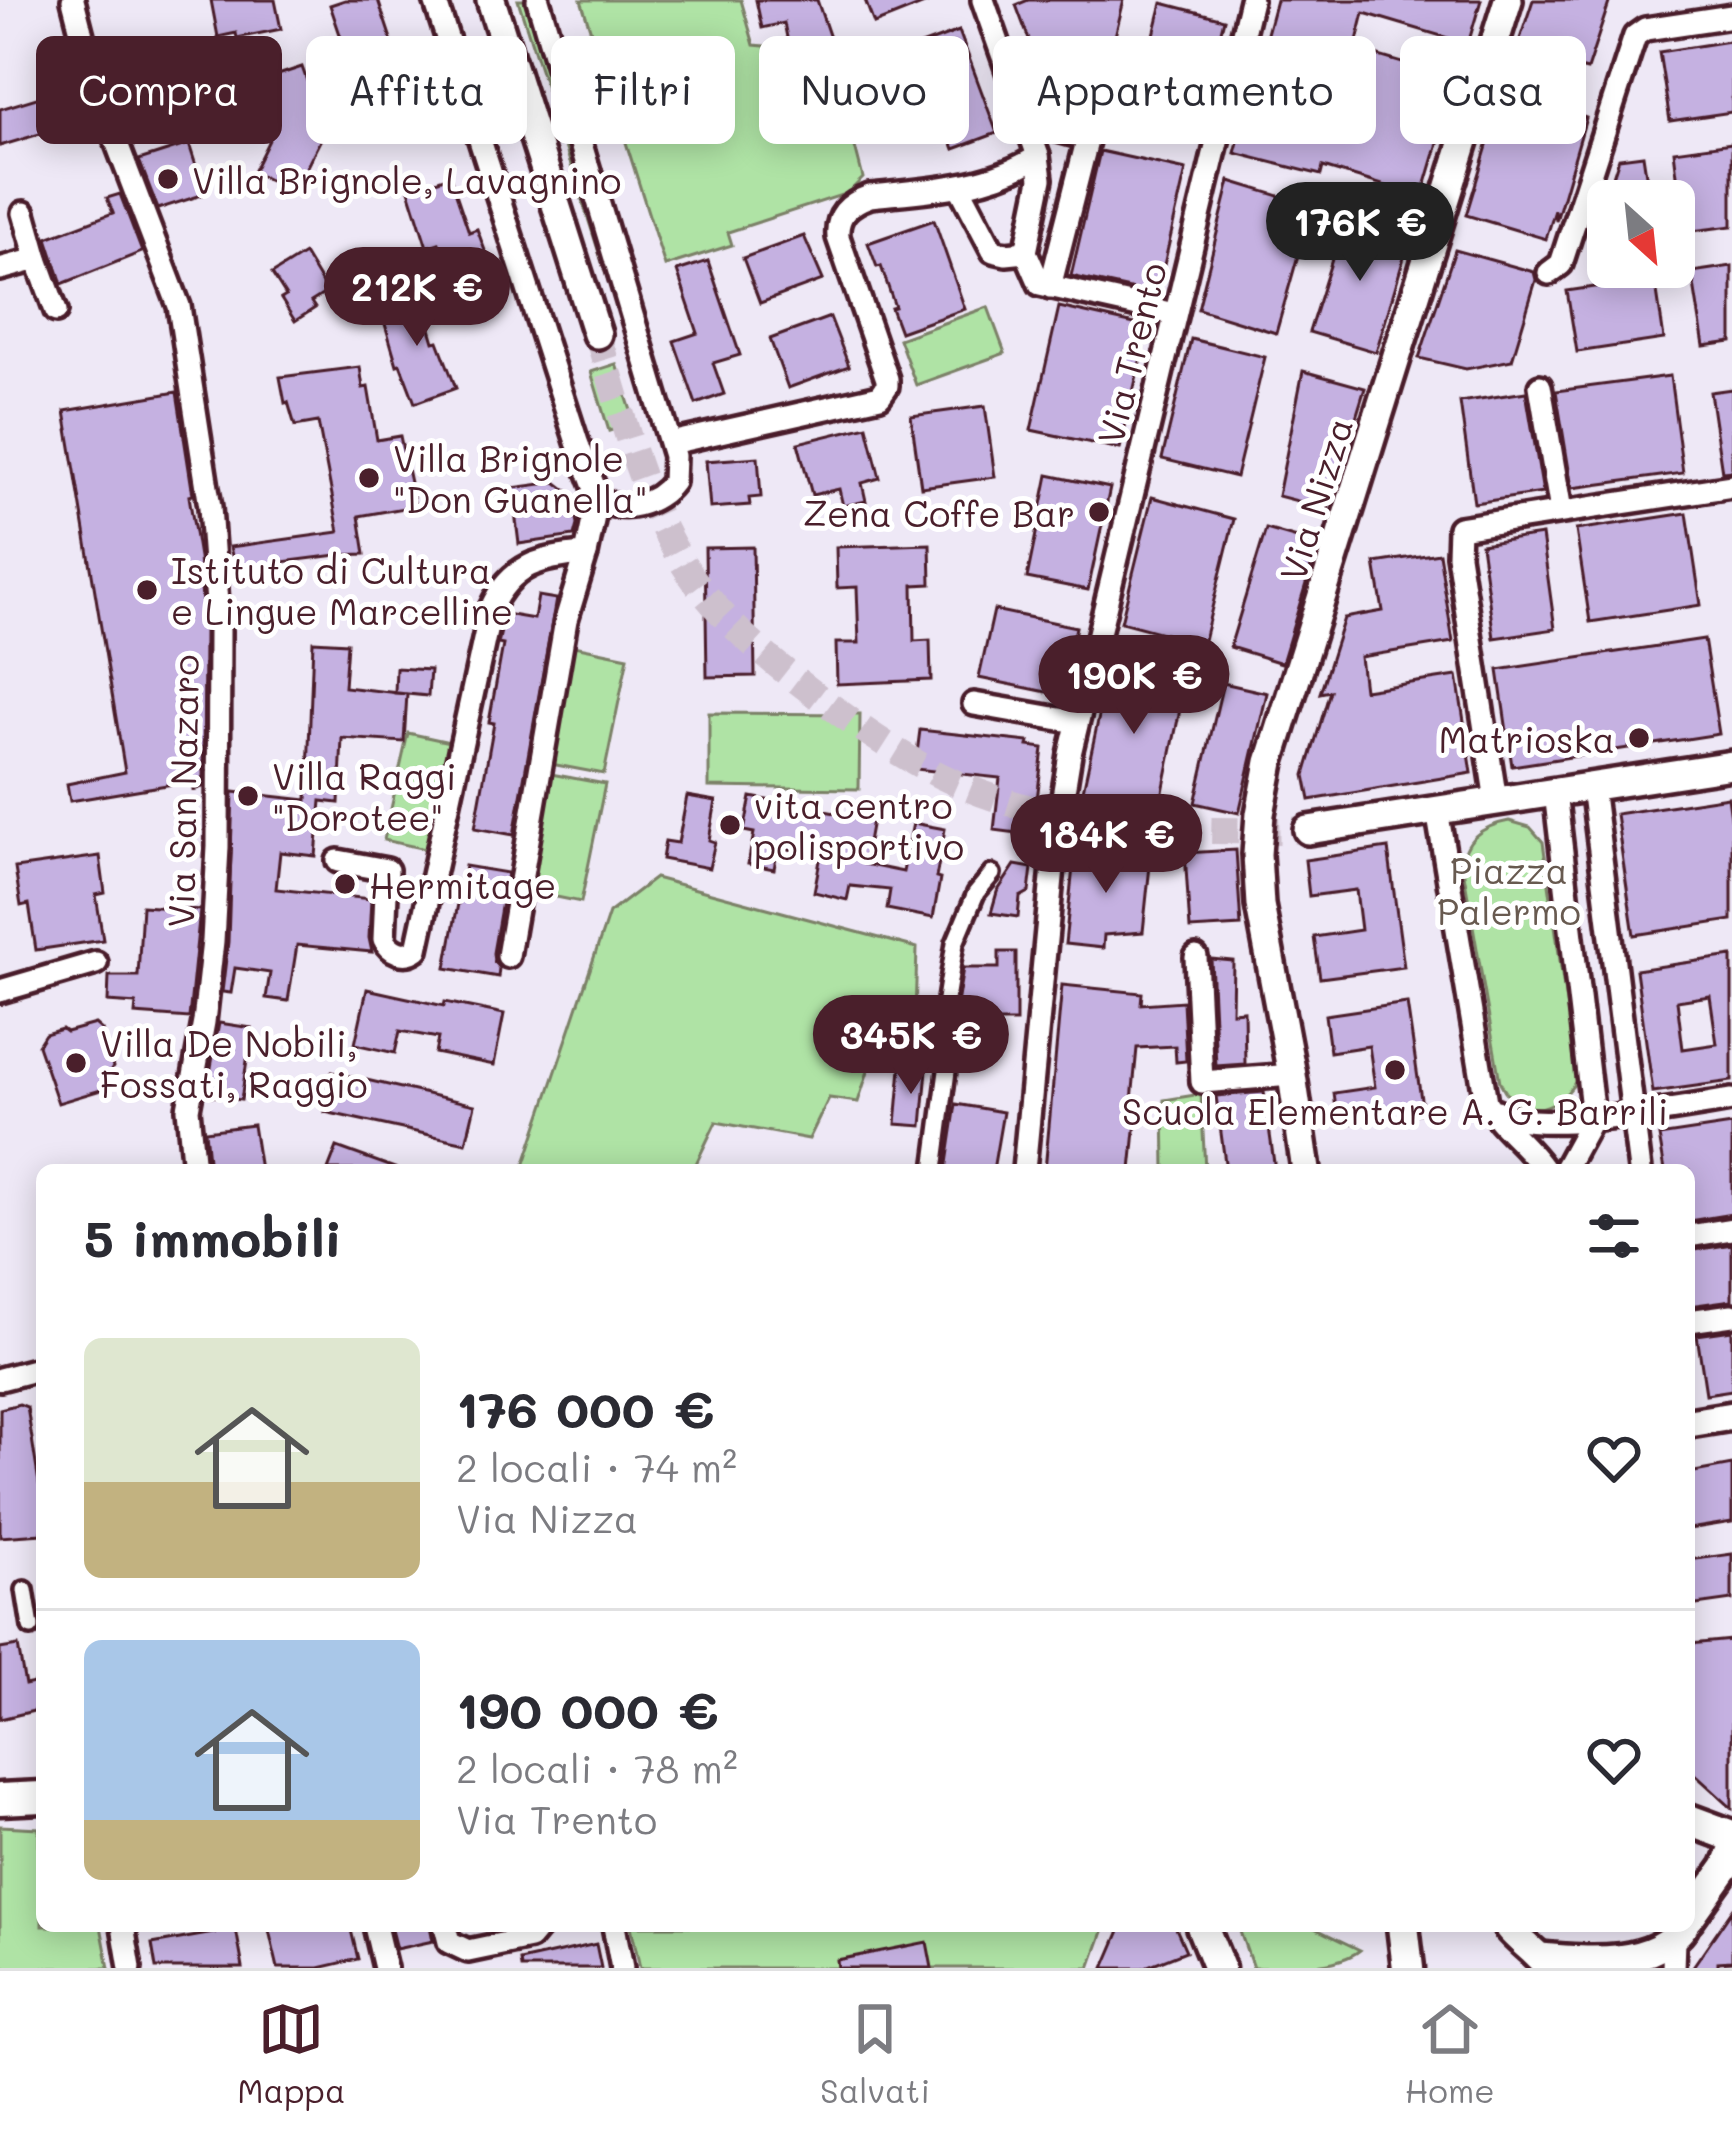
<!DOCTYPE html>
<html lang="it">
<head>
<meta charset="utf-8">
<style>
	:root { --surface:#fff; --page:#f7f7f7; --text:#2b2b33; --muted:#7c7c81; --line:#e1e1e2; --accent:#4a1f2b }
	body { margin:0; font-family:Mali,sans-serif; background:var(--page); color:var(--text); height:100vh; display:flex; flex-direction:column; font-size:45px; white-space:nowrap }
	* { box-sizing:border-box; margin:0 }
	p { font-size:39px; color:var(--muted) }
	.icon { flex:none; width:66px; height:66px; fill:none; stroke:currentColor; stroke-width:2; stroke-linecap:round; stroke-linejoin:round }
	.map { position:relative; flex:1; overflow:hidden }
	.side { position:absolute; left:36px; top:1164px; width:1659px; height:768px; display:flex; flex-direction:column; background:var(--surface); border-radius:18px; box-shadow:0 6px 30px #0003 }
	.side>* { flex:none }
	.top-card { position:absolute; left:36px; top:36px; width:1662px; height:108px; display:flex; gap:24px }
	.needle { width:78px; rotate:153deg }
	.fabs { position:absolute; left:1587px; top:180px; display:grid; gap:24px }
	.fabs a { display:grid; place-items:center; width:108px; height:108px; border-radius:18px; background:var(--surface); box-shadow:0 6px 30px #0003; font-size:60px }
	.price { position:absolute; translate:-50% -102px; padding:0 27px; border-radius:42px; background:var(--accent); color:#fff; font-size:39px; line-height:78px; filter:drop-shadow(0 3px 6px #0008) }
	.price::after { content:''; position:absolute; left:50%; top:72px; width:36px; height:27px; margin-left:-18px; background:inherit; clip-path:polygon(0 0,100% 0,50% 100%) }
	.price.active { background:#222; color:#fff }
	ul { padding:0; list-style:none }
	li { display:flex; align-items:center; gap:36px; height:300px; padding:0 48px }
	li+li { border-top:3px solid var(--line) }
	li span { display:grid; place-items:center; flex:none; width:336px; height:240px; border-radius:18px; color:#555 }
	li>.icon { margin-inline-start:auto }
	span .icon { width:144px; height:144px; fill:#fffc; stroke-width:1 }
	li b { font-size:51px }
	h2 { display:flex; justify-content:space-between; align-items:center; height:144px; padding:0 48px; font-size:51px }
	.tag { padding:0 42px; border-radius:18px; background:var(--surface); box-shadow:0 6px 30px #0003; font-size:42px; line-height:108px }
	.tag.active { background:var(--accent); color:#fff }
	.menu { display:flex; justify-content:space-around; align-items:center; height:168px; border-top:3px solid var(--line); background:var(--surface); font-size:33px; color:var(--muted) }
	.menu a { display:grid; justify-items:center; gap:6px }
	.menu .active { color:var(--accent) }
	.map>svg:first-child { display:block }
	.green { fill:#afe3a5; stroke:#7c8168; stroke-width:3 }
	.building { fill:#c5b1e1; stroke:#4a1f2b; stroke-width:3; fill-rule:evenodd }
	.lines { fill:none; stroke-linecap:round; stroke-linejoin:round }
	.tertiary-tunnel { stroke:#cdc0cd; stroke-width:27; stroke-dasharray:27 14; stroke-linecap:butt }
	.pedestrian-casing { stroke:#4a1f2b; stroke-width:24 }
	.minor-casing { stroke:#4a1f2b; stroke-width:30 }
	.tertiary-casing { stroke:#4a1f2b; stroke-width:36 }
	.secondary-casing { stroke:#4a1f2b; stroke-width:39 }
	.pedestrian { stroke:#fff; stroke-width:15 }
	.minor { stroke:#fff; stroke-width:21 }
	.tertiary { stroke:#fff; stroke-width:27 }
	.secondary { stroke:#fff; stroke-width:30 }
	.poi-dot { fill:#4a1f2b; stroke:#fff; stroke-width:4.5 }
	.labels { text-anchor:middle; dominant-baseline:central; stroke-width:10; stroke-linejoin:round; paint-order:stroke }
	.poi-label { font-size:36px; fill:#4a1f2b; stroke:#fff; text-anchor:start }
	.street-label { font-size:36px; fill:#4a1f2b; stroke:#fff }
	.park-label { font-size:36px; fill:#685a50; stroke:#fff }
</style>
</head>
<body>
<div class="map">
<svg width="1732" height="1968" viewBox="0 0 1732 1968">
	<rect width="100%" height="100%" fill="#eee8f6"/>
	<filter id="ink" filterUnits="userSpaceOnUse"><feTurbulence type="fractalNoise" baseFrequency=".00833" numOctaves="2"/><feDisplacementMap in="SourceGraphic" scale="24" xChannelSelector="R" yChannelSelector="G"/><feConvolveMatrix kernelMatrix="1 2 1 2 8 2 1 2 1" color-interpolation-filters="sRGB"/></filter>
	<g filter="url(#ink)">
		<g class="green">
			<polygon points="518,0 524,0 630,338 627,340"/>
			<polygon points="581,0 741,0 754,45 776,47 786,82 838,81 863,178 848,193 728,232 732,245 665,266"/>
			<polygon points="988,307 1005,353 916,385 899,339"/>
			<polygon points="616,364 635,423 609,431 591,372"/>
			<polygon points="574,646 628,657 604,774 551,764"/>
			<polygon points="709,713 860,714 859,789 709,787"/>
			<polygon points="408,733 454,743 430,850 384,840"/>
			<polygon points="551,774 605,784 581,902 527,891"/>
			<path d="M1509,821L1530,827L1543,842L1577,1079C1567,1098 1542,1116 1519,1105C1510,1101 1504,1090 1500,1082L1463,868C1462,840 1482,826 1509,821Z"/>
			<polygon points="655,878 917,948 914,1050 876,1046 858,1102 829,1098 809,1139 716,1122 693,1170 523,1169 609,913"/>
			<polygon points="1201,1094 1205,1170 1165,1170 1164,1100"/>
			<polygon points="0,1826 39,1828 39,1846 42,1847 42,1926 101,1926 109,1968 0,1968"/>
			<polygon points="631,1926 1105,1926 1090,1968 640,1968"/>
			<path d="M1238,1926H1310L1360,1950C1338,1968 1287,1968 1253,1968Z"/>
		</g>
		<g class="building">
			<polygon points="211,0 275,0 281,29 237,38 236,33 218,37"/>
			<polygon points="345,0 378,0 396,54 384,58 404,115 359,130 338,68 350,64 330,5"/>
			<polygon points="756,0 817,0 833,47 814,51 818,66 794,71 784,23 762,28"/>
			<polygon points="865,0 932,0 932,1 874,24"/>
			<polygon points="1028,0 1124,0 1096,112 1052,101 1016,5"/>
			<polygon points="1276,0 1481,0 1468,44 1364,13 1355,49 1457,79 1422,197 1323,167 1321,175 1235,153"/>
			<polygon points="1533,0 1610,0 1587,70 1561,64 1558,72 1513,60"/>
			<polygon points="1162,3 1224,19 1194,138 1132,123"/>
			<polygon points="959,31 997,133 954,149 938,106 899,119 891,90 927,77 916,47"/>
			<polygon points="1729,41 1732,64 1732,112 1670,121 1659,52"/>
			<polygon points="302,67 325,131 294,192 253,172 269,140 265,137 270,128 265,116 271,114 260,81"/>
			<polygon points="1504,90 1586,118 1556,221 1555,210 1546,239 1466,215"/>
			<polygon points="43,96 53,130 0,146 0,109"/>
			<polygon points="1732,143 1732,226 1684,232 1674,151"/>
			<polygon points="189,144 205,194 158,209 139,160"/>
			<polygon points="1100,151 1186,170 1157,295 1071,276"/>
			<polygon points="1643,155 1650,201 1605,201 1619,158"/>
			<polygon points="450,176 469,232 477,229 504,302 477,311 475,307 464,311 439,243 427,247 409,190"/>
			<polygon points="1230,181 1312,206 1276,333 1198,309"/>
			<polygon points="120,194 142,252 62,284 47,238 113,213 107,198"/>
			<polygon points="1346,215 1411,234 1376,352 1309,332"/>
			<polygon points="934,220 965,309 900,332 891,308 895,307 881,266 877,267 868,243"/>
			<polygon points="804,236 823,280 760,303 743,258"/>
			<polygon points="1455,250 1534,272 1536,280 1512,360 1466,369 1419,358"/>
			<polygon points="304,254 327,292 311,302 315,308 295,321 281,299 286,296 272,274"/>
			<polygon points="708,261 740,355 713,363 724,394 696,404 674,341 698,333 677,271"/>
			<polygon points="1732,266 1732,342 1704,346 1692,272"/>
			<polygon points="1655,278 1664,339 1577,352 1567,291"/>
			<polygon points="420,295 434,342 438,341 456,388 415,403 400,364 397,365 380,307"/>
			<polygon points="1059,307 1148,327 1120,449 1031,430"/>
			<polygon points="830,317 849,366 788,388 770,339"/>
			<polygon points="1191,339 1265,357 1236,477 1162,459"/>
			<polygon points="360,367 363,388 368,387 377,440 400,436 415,506 359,516 365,554 337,555 235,568 230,547 339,532 318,422 295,426 288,402 285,403 280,377"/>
			<polygon points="1303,371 1365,388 1328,509 1278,496"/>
			<polygon points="1670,376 1683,473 1572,488 1556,391"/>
			<polygon points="1732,389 1732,471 1722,472 1710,392"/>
			<polygon points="177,392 193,495 189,496 199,557 204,632 203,787 193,790 191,781 70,801 67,784 125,772 65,411"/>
			<polygon points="1526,392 1543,493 1474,503 1460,402"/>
			<polygon points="985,406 995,477 921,487 911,416"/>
			<polygon points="867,426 880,478 862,483 866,501 843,506 839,489 812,495 798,443"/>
			<polygon points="758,457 761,497 749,498 750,505 710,508 706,461"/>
			<polygon points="1048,475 1110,488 1088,590 1027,578"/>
			<polygon points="556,482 573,495 577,525 574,536 519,544 512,488"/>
			<polygon points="1152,497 1234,519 1203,644 1121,622"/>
			<polygon points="1687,513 1701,605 1590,622 1576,530"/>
			<polygon points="1266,529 1318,544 1282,663 1230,647"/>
			<polygon points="1542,535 1555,629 1494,638 1481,544"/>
			<polygon points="930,544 931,584 913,585 914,641 930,640 931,680 837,684 836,643 859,643 857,587 837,588 836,547"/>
			<polygon points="753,547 755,676 707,677 705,548"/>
			<polygon points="1439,553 1453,642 1360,657 1364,690 1457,676 1472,773 1310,800 1305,775 1330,691 1320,693 1344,618 1383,611 1375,563"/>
			<polygon points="538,596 556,599 514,835 475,828 494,723 489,722 503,645 498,644 505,614 534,619"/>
			<polygon points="994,610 1076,627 1061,695 979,678"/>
			<polygon points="1704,639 1719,734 1512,766 1498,670"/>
			<polygon points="313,641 347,643 344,687 407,694 395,693 396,668 430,670 428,696 407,694 404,742 342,738 339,803 321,801 316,856 280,852 276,889 371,899 369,938 372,952 297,945 288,1001 266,998 270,973 235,968 231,993 222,992 228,942 233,792 307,800"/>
			<polygon points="1148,652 1153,679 1185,685 1159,811 1082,795 1109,670 1122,673 1133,655"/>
			<polygon points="1223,683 1267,693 1239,813 1195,803"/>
			<polygon points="920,730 1029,742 1028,746 1043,748 1033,835 994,830 1000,778 915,769"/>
			<polygon points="687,796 716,801 709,840 715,842 709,868 662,859 665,841 678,843"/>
			<polygon points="751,797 872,820 864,864 903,872 913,823 945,829 936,878 940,879 933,918 887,909 890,890 850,886 847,900 814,892 821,855 778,847 774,869 748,864 754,833 744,831"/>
			<polygon points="1728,797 1732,824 1732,920 1634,935 1616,814"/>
			<polygon points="1075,848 1151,856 1143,932 1104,935 1103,948 1065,944"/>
			<polygon points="1388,848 1404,967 1320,978 1314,937 1361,930 1356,890 1309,896 1305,860"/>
			<polygon points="1236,850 1241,926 1190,929 1185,853"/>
			<polygon points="100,856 105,893 96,895 103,940 36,950 29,904 21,906 15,868"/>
			<polygon points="1015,865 1032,868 1029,892 1020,897 1018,917 991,913 997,892"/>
			<polygon points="465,866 507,873 493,953 494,962 499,968 498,977 446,968"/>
			<polygon points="142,906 200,910 189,1018 135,1014 136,1004 108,1002 109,976 138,976"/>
			<polygon points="999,952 1016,952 1016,1022 974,1022 974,1010 956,1010 963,968 999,968"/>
			<path d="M1732,956V1081L1653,1092L1636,970ZM1710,996L1717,1044L1683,1049L1677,1001Z"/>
			<polygon points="1211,959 1233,961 1232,1012 1244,1011 1245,1064 1216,1066"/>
			<polygon points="1062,985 1142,993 1141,1004 1183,1001 1186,1061 1176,1062 1175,1046 1137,1048 1131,1111 1137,1111 1131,1170 1045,1170"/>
			<polygon points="367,989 444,1006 445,1002 504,1014 494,1065 435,1053 438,1038 400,1031 395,1053 355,1044"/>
			<polygon points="1407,1003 1423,1113 1338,1125 1334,1093 1375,1087 1369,1046 1330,1052 1325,1015"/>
			<polygon points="219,1023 252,1028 241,1100 206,1095"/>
			<polygon points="95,1024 102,1030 113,1067 101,1090 58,1103 38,1045 45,1034 62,1029 66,1032"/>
			<polygon points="901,1068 927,1070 922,1126 896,1124"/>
			<polygon points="332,1072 475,1105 466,1143 325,1112"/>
			<polygon points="1264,1092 1275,1170 1226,1170 1216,1096"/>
			<polygon points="956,1104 1003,1112 993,1170 946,1170"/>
			<polygon points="253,1125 260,1170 209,1170 205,1131"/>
			<polygon points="1732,1125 1732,1214 1689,1221 1689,1170 1665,1170 1659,1136"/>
			<polygon points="337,1147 395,1168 394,1170 328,1170"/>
			<polygon points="1732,1244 1732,1300 1689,1306 1689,1251"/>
			<polygon points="1732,1330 1732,1390 1706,1394 1697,1335"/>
			<polygon points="19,1404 27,1407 42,1502 42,1534 0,1537 0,1409"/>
			<polygon points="1732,1465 1732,1522 1689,1529 1689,1473"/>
			<polygon points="1732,1554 1732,1600 1689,1606 1689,1560"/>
			<polygon points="1732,1640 1732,1808 1689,1769 1689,1644"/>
			<polygon points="18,1646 25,1685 38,1682 42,1709 0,1719 0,1649"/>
			<polygon points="1732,1910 1732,1961 1718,1962 1718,1968 1692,1968"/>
			<polygon points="268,1926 350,1926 358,1959 319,1968 278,1968"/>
			<polygon points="390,1926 430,1926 433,1941 396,1949"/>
			<polygon points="1122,1926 1175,1926 1186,1951 1143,1968 1104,1968"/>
			<polygon points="236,1929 243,1968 156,1968 152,1944"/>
			<polygon points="927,1942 932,1968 838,1968 837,1960"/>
			<polygon points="596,1944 601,1968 521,1968 520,1961"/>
		</g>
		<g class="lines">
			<path class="tertiary-tunnel" d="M597,334C620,406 637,482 674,548C705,605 753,647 804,686C847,719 893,752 941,776C1054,831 1185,833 1308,830"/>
			<g class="pedestrian-casing">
				<g id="pedestrian">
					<polyline points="934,1170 947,1071 941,1031 955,943 976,893 992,874"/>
					<polyline points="25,1590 31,1627"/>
				</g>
			</g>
			<g class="minor-casing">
				<g id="minor">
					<polyline points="73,0 95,86 179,306 210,507 219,631 218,847 213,941 204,1022 188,1109 194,1170"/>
					<polyline points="435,0 577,442 598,497"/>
					<path d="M538,0L674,456L673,482C657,504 620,516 598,497"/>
					<polyline points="983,0 1038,156 1041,179 1026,252 1040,284 1174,314"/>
					<polyline points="1026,121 1083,137 1087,141 1050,287"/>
					<polyline points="959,186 993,251 1006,254 1026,252"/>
					<polyline points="37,259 56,311"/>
					<polyline points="0,269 37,259 24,213"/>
					<polyline points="1549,273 1561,264 1635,36 1645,29 1732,16"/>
					<polyline points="1540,386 1561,511"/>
					<path d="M671,443L880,396L887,386V379L838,237C836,214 850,203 870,196C927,190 989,188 1038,156"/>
					<polyline points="974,704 1077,722"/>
					<polyline points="1592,786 1640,1170"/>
					<polyline points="1555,792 1593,1117 1564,1170"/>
					<polyline points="1496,801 1458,555 1459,528 1732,486"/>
					<path d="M1437,810L1486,1102C1501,1128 1527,1144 1544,1170"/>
					<path d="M338,861L387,870L384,939C390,952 405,958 417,949L491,608C511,564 542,557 586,554L598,497"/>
					<polyline points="508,956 566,620 586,554"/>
					<polyline points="1196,957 1202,1082 1292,1075"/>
					<polyline points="0,991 96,963"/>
					<path d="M1497,1111C1532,1137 1684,1107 1732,1100"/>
					<polyline points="1024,1170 1055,846 1070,754 1251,0"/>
					<polyline points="1689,1236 1732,1229"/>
					<polyline points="1689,1321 1732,1315"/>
					<polyline points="0,1379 42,1368"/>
					<polyline points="123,1926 130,1968"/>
					<polyline points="375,1926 385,1968"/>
					<polyline points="445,1926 449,1942 468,1951 530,1938 540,1926"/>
					<polyline points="614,1926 622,1968"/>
					<polyline points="1673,1968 1674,1940"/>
				</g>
			</g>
			<g class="tertiary-casing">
				<g id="tertiary">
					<polyline points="491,0 597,334"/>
					<polyline points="1308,830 1732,765"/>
					<polyline points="1306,1170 1292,1075 1260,905 1257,854 1260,814 1270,762 1508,0"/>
					<polyline points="1689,1423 1732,1416"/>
					<polyline points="1689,1919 1726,1867 1732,1852"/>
					<path d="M1507,1926C1519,1942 1537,1951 1548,1968"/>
					<path d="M1540,1957C1586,1961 1654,1968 1684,1926"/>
				</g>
			</g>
			<g class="secondary-casing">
				<g id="secondary">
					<polyline points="0,1799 42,1797"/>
					<polyline points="1689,1820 1732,1836"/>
					<polyline points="1202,1926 1219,1968"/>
					<polyline points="1403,1926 1408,1968"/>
				</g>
			</g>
			<use href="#pedestrian" class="pedestrian"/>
			<use href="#minor" class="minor"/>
			<use href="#tertiary" class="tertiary"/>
			<use href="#secondary" class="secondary"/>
		</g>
	</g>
	<g class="poi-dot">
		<circle cx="168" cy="179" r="12"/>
		<circle cx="369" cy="478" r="12"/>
		<circle cx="1099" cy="512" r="12"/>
		<circle cx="147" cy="590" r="12"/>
		<circle cx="1639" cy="738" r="12"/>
		<circle cx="248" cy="796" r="12"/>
		<circle cx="730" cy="825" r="12"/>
		<circle cx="345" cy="884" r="12"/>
		<circle cx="76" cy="1063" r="12"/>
		<circle cx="1395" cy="1070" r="12"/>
	</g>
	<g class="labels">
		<g class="poi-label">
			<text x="192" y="179">Villa Brignole, Lavagnino</text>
			<text x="393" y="457">Villa Brignole<tspan x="393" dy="41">"Don Guanella"</tspan></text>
			<text x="1075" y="512" text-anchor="end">Zena Coffe Bar</text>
			<text x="171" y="569">Istituto di Cultura<tspan x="171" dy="41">e Lingue Marcelline</tspan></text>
			<text x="1615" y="738" text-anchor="end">Matrioska</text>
			<text x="272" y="775">Villa Raggi<tspan x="272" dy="41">"Dorotee"</tspan></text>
			<text x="754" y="804">vita centro<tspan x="754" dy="41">polisportivo</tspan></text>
			<text x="369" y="884">Hermitage</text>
			<text x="100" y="1042">Villa De Nobili,<tspan x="100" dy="41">Fossati, Raggio</tspan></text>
			<text x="1395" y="1110" text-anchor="middle">Scuola Elementare A. G. Barrili</text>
		</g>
		<g class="street-label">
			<text transform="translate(1131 353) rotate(-76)">Via Trento</text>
			<text transform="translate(1315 499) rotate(-73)">Via Nizza</text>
			<text transform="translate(182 791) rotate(-89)">Via San Nazaro</text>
		</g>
		<g class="park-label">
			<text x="1509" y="869">Piazza<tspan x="1509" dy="41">Palermo</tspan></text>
		</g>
	</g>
</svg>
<div class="fabs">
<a><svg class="needle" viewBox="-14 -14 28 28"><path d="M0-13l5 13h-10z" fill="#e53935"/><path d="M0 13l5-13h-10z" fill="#7c7c81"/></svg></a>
</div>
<b class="price active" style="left:1360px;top:284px">176K €</b>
<b class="price" style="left:417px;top:349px">212K €</b>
<b class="price" style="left:1134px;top:737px">190K €</b>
<b class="price" style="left:1106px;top:896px">184K €</b>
<b class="price" style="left:911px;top:1097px">345K €</b>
<div class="top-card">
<a class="tag active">Compra</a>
<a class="tag">Affitta</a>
<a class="tag">Filtri</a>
<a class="tag">Nuovo</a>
<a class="tag">Appartamento</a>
<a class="tag">Casa</a>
</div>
<section class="side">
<h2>5 immobili<svg class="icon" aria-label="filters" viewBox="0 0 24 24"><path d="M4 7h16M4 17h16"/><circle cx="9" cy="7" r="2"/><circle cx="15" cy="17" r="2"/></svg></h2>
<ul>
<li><span style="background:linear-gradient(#dfe7d0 60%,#c2b280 0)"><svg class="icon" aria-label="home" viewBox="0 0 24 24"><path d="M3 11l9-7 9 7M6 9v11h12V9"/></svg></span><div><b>176 000 €</b><p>2 locali · 74 m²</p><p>Via Nizza</p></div><svg class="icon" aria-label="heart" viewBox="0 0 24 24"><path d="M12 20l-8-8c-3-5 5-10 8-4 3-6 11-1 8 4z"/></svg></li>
<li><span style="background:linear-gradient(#a9c7e8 75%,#c2b280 0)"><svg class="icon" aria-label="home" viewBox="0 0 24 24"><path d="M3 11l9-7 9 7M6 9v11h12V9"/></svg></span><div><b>190 000 €</b><p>2 locali · 78 m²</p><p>Via Trento</p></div><svg class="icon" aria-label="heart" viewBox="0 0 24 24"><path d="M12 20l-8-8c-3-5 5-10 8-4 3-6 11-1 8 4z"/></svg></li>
</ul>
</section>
</div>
<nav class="menu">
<a class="active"><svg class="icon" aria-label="map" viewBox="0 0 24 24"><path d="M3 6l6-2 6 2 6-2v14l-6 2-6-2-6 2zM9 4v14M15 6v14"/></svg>Mappa</a>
<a><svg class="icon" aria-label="saved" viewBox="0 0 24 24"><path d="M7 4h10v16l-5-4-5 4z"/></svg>Salvati</a>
<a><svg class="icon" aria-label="home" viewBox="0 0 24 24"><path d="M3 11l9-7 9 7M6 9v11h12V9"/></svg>Home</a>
</nav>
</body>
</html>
